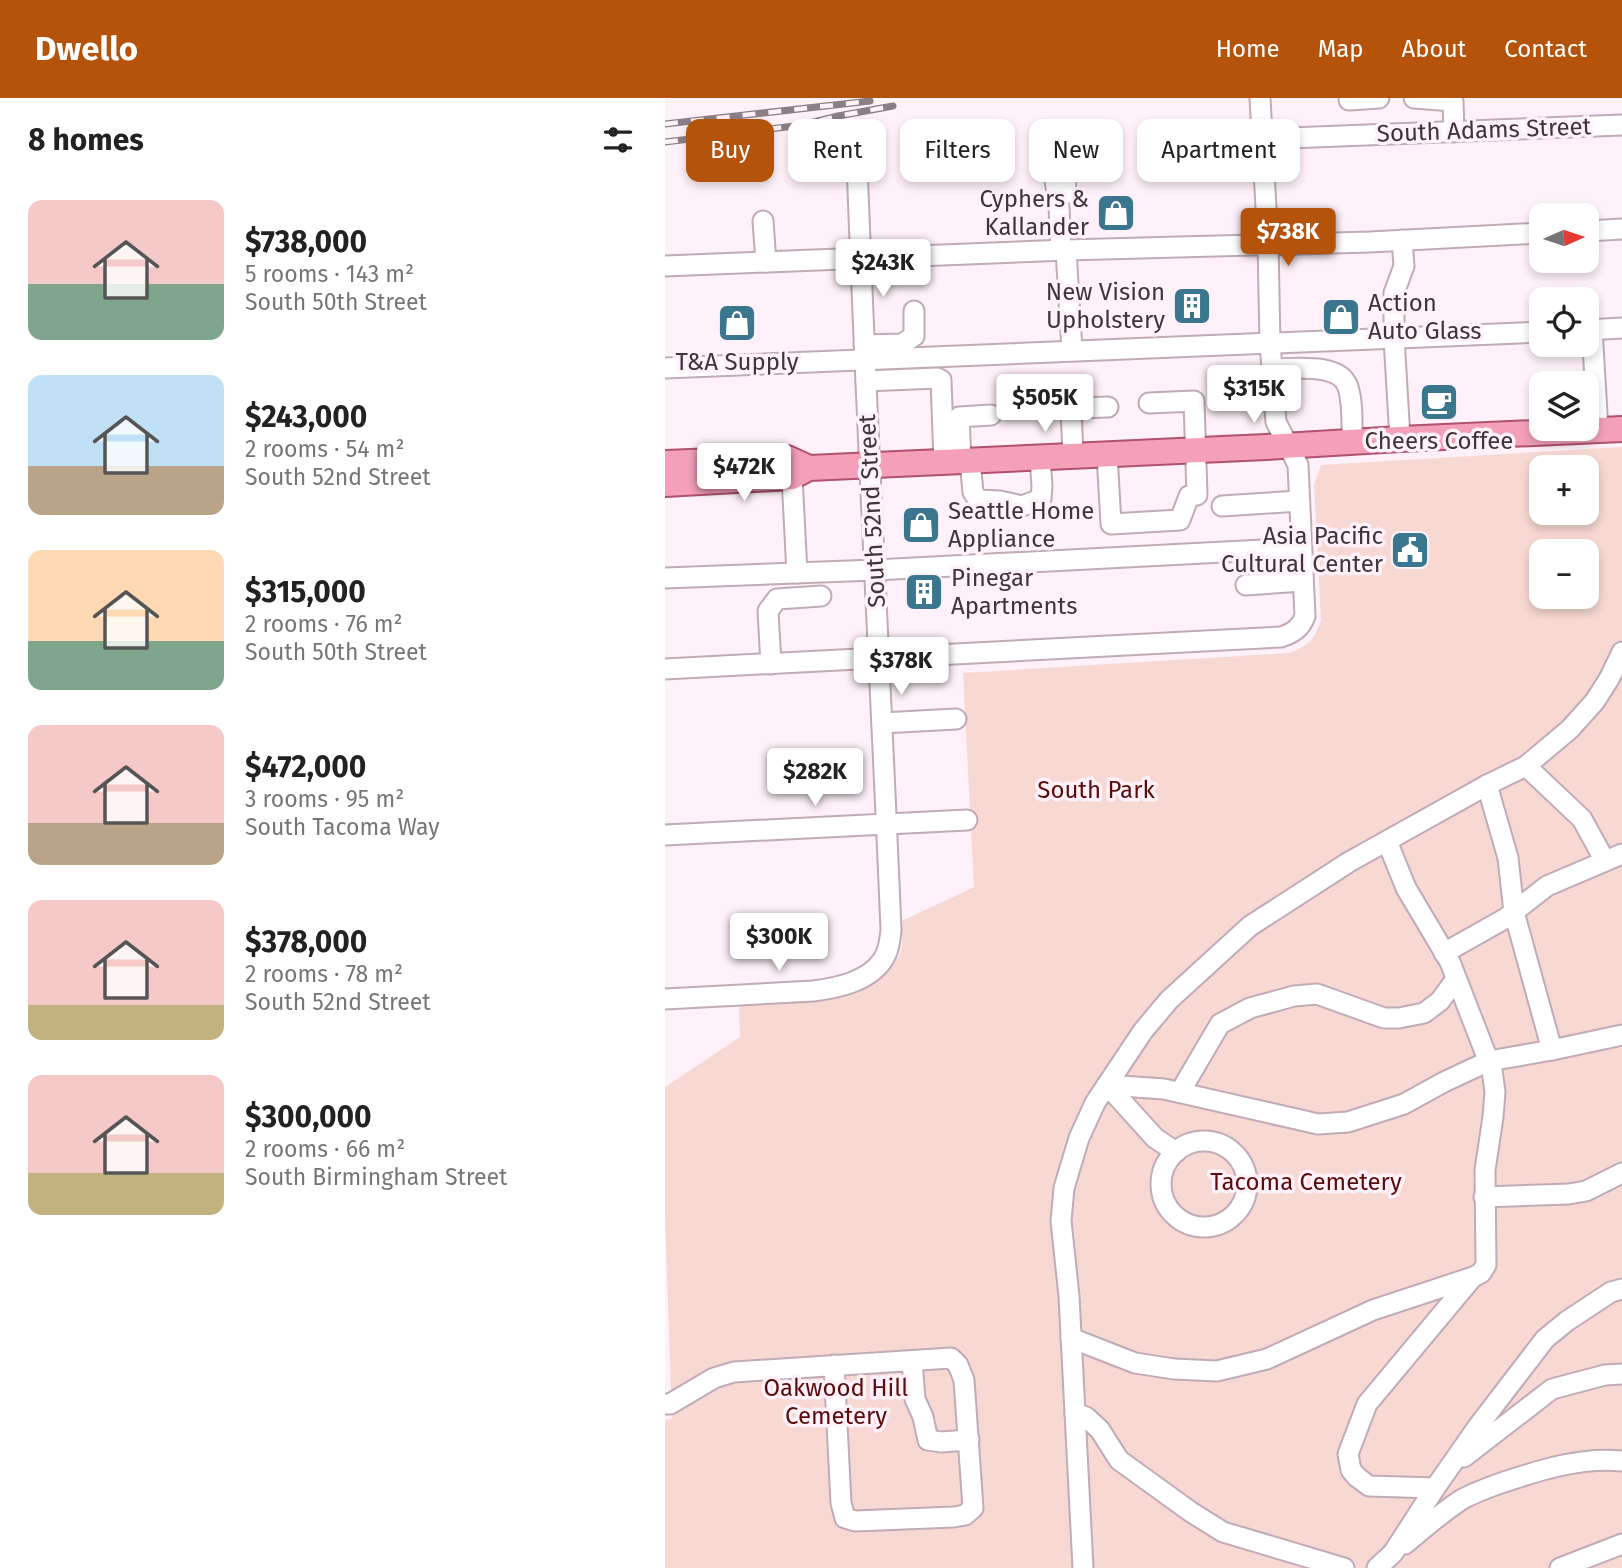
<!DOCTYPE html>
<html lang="en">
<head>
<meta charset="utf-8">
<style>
	:root { --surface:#fff; --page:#f6f6f6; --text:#222; --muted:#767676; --accent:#b45309 }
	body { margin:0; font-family:"Fira Sans",sans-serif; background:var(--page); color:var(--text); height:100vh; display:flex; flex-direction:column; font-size:26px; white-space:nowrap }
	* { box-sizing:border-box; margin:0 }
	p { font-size:23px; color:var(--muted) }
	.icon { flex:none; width:38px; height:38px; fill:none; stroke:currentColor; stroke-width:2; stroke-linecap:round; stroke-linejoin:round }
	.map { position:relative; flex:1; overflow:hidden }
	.panel { display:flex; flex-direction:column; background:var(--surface); width:665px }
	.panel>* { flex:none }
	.banner { position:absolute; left:21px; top:21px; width:665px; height:63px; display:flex; gap:14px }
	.needle { width:46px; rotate:87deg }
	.fabs { position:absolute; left:864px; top:105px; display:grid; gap:14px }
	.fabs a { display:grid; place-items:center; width:70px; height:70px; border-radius:14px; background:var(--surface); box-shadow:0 4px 10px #0003; font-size:35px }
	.price { position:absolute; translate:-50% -60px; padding:0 16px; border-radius:7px; background:#fff; color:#222; font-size:23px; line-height:46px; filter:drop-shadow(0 2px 4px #0008) }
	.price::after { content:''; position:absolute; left:50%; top:42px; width:21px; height:16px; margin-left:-10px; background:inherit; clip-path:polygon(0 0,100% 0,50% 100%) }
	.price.active { background:var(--accent); color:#fff }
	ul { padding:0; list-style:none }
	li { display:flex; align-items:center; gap:21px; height:175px; padding:0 28px }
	li span { display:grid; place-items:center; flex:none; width:196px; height:140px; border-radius:14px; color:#555 }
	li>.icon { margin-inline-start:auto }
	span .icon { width:84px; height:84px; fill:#fffc; stroke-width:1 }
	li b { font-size:30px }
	h2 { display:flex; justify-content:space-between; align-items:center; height:84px; padding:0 28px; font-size:30px }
	.tag { padding:0 24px; border-radius:14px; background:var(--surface); box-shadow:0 4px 10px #0003; font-size:24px; line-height:63px }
	.tag.active { background:var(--accent); color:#fff }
	header { display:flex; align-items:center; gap:42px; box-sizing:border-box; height:98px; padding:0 35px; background:var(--accent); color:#fff }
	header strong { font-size:33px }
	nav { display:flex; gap:38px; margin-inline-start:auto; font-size:24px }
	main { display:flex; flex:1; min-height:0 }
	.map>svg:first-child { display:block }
	.green { fill:#f8d8d3; fill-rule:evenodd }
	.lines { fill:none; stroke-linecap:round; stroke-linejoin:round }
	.minor-casing { stroke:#c0abb7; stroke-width:23 }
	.major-casing { stroke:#b0516f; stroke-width:28 }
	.minor { stroke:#fff; stroke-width:19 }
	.major { stroke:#f4a0b9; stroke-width:24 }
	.rail-casing { stroke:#8a7f85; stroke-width:7 }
	.rail { stroke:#fff1f9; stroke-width:4.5; stroke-dasharray:13; stroke-linecap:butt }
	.labels { text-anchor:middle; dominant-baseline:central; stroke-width:7; stroke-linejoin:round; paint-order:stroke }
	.street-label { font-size:24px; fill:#3e353a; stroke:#fff1f9 }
	.poi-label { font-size:24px; fill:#3e353a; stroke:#fff1f9; text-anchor:end }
	.park-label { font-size:24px; fill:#5a0b0a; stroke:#fff1f9 }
</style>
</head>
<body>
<header>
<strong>Dwello</strong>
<nav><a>Home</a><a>Map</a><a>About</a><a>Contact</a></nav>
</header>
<main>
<section class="panel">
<h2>8 homes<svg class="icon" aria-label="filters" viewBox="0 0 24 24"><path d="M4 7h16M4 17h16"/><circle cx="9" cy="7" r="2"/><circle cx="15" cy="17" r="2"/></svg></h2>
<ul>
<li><span style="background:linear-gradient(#f6c9c9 60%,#7fa58c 0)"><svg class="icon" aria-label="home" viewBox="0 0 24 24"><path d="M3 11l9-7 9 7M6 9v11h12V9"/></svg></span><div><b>$738,000</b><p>5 rooms · 143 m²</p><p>South 50th Street</p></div></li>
<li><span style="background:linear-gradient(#bfe0f5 65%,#b9a48a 0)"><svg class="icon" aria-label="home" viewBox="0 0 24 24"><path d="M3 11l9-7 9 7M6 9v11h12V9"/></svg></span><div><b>$243,000</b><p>2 rooms · 54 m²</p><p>South 52nd Street</p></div></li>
<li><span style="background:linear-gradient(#ffd9b3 65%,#7fa58c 0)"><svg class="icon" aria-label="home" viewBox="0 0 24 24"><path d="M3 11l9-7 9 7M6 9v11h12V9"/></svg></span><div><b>$315,000</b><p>2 rooms · 76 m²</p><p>South 50th Street</p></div></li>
<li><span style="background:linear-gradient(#f6c9c9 70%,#b9a48a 0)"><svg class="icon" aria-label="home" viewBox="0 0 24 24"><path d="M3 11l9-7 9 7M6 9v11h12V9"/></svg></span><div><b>$472,000</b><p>3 rooms · 95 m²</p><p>South Tacoma Way</p></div></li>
<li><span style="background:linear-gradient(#f6c9c9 75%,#c2b280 0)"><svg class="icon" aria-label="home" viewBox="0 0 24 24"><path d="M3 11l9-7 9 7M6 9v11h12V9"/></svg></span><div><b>$378,000</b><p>2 rooms · 78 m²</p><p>South 52nd Street</p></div></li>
<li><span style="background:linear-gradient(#f6c9c9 70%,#c2b280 0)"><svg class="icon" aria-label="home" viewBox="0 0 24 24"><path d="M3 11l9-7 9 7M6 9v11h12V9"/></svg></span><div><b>$300,000</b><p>2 rooms · 66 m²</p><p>South Birmingham Street</p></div></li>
</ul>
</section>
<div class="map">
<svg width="957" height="1470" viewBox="0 0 957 1470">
	<rect width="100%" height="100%" fill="#fff1f9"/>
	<path class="green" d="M957,349V1470H0V1322L7,1321L0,1123V989L75,939L74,904L208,879L233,860L237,850V823L309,789L298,575L624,555C646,546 647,544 656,523L649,386L656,367ZM877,369H922V415H877ZM877,453H922V499H877Z"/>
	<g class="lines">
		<g class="minor-casing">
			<g id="minor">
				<polyline points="749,0 788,3 789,34"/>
				<polyline points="684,2 714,0"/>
				<polyline points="597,41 957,27"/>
				<polyline points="387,62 394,109 396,152"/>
				<polyline points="400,96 404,33"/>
				<polyline points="98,123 101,164"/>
				<polyline points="922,133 957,131"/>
				<polyline points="401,152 407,252"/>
				<polyline points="0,168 401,152 705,144 877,135"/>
				<polyline points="927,231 933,332"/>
				<polyline points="922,232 957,230"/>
				<polyline points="199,247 237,246 249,238 249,213"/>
				<polyline points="0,270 877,234"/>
				<path d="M608,271C629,271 675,264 683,289C688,305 687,326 687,344"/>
				<polyline points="201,283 272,280 276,282 279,364"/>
				<polyline points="406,310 408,358"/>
				<polyline points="378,311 443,309"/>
				<polyline points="735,341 729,240 729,195 739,168 737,142"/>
				<polyline points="442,356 446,426 515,422 524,398 532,397 529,303 484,305"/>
				<polyline points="296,363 294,319 326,317"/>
				<polyline points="305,363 308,394 313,402 335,403 357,408 376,401 377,388 375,359"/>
				<polyline points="127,379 132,475"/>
				<polyline points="557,408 634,403"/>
				<polyline points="0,480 210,472 636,450"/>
				<polyline points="581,487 638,483"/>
				<polyline points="106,566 103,513 112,501 156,498"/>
				<path d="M0,571L616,539C628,535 636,530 640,518L633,367L611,324L605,245L603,146L595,0"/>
				<polyline points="217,625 291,621"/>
				<polyline points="861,668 917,721 940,763"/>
				<polyline points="822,687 843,760 849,814 887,952"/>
				<polyline points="0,737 302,722"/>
				<polyline points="779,855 841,820 882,788 957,756"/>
				<path d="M0,901L148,893C172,890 202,884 217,863C224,854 225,842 226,832C215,566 200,301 191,36"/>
				<polyline points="442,987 499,991 653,1026 683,1024 739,1006 779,984 824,963 887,952 957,937"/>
				<polyline points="442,987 490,1040 511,1054"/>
				<polyline points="515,994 555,926 585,910 629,898 652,896 719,920 734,920 759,915 775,903 791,881"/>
				<circle cx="539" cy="1086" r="43"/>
				<polyline points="819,1099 904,1096 921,1093 957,1075"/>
				<polyline points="406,1240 470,1265 509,1271 552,1273 602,1261 708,1212 808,1179 816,1175 821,1167 820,1072 828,1019 830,994 827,972 785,864 741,790 722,743"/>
				<polyline points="247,1263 250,1301 258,1319 263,1342 276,1344 304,1342"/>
				<polyline points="0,1306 5,1306 49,1280 69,1274 286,1260 293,1267 299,1282 308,1410 300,1417 289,1419 190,1423 180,1420 176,1405 169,1267"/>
				<polyline points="410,1315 421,1319 435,1332 454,1362 526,1414 558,1434 679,1470"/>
				<polyline points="799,1359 887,1291 940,1277 957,1276"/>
				<polyline points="770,1390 704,1388 692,1379 686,1372 683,1356 702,1306 807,1180"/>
				<path d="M740,1446C758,1431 776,1415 796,1402C808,1395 822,1390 836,1385C875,1372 915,1359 957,1363"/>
				<polyline points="418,1470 404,1198 396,1123 399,1090 414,1040 430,1005 478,933 504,902 585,828 684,764 822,687 861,668 905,631 930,603 944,581 957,554"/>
				<polyline points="712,1470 728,1455 770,1390 814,1327 880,1241 902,1223 946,1194 957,1191"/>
				<polyline points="895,1470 957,1446"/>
			</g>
		</g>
		<g class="major-casing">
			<g id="major">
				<polyline points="0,365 122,360 144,370"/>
				<polyline points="0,386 127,379 144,370 601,349 735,341 957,331"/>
			</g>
		</g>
		<use href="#minor" class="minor"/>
		<use href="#major" class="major"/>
		<g class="rail-casing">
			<g id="rail">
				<polyline points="0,26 205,3"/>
				<polyline points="0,44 137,27 173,18 228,8"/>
			</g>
		</g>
		<use href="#rail" class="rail"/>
	</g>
	<defs>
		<g id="shop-square" transform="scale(2.0125)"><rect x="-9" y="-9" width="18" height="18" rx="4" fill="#3a778e" stroke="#fff1f9"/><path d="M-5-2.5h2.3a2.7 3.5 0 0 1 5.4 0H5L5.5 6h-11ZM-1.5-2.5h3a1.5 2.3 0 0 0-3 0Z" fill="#fff"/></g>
		<g id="building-square" transform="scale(2.0125)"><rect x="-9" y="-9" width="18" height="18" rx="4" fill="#3a778e" stroke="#fff1f9"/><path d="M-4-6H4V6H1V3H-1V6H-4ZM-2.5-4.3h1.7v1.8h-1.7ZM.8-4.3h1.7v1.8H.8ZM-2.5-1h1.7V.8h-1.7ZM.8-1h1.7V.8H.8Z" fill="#fff"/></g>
		<g id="cafe-square" transform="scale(2.0125)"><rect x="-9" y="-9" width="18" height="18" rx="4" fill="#3a778e" stroke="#fff1f9"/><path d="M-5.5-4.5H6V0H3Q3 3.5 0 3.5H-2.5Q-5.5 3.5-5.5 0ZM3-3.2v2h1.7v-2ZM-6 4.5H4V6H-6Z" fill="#fff"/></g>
		<g id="civic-square" transform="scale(2.0125)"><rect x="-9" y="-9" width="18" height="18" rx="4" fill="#3a778e" stroke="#fff1f9"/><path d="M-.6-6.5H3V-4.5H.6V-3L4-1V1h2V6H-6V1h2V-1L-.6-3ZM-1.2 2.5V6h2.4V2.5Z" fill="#fff"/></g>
	</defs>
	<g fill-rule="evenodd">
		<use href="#shop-square" x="451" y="115"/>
		<use href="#building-square" x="527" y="208"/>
		<use href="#shop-square" x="676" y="219"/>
		<use href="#shop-square" x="72" y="225"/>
		<use href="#cafe-square" x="774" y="304"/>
		<use href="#shop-square" x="256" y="427"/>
		<use href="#civic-square" x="745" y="452"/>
		<use href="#building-square" x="259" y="494"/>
	</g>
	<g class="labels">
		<g class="street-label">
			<text transform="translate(819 32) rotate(-2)">South Adams Street</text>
			<text transform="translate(207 413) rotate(-93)">South 52nd Street</text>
		</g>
		<g class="poi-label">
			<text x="424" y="101">Cyphers &amp;<tspan x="424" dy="28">Kallander</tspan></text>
			<text x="500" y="194">New Vision<tspan x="500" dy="28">Upholstery</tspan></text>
			<text x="703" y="205" text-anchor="start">Action<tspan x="703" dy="28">Auto Glass</tspan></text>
			<text x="72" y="264" text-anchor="middle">T&amp;A Supply</text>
			<text x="774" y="343" text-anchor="middle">Cheers Coffee</text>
			<text x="283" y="413" text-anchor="start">Seattle Home<tspan x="283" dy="28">Appliance</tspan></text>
			<text x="718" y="438">Asia Pacific<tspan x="718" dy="28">Cultural Center</tspan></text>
			<text x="286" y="480" text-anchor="start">Pinegar<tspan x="286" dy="28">Apartments</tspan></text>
		</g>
		<g class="park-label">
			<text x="431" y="692">South Park</text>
			<text x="641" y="1084">Tacoma Cemetery</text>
			<text x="171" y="1290">Oakwood Hill<tspan x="171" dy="28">Cemetery</tspan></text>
		</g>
	</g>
</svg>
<div class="fabs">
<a><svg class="needle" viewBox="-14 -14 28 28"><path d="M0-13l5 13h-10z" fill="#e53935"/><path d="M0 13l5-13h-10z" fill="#767676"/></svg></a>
<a><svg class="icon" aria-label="locate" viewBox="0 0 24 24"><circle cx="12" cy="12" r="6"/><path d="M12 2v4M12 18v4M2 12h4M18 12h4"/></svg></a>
<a><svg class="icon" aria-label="layers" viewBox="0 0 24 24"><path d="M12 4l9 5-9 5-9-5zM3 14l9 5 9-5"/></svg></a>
<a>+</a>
<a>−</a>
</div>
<b class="price active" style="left:623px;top:170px">$738K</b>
<b class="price" style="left:218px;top:201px">$243K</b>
<b class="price" style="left:589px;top:327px">$315K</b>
<b class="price" style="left:380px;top:336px">$505K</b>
<b class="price" style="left:79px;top:405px">$472K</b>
<b class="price" style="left:236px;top:599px">$378K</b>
<b class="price" style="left:150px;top:710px">$282K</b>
<b class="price" style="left:114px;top:875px">$300K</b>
<div class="banner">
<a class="tag active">Buy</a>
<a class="tag">Rent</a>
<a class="tag">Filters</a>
<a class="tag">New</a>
<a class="tag">Apartment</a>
</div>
</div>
</main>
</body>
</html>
